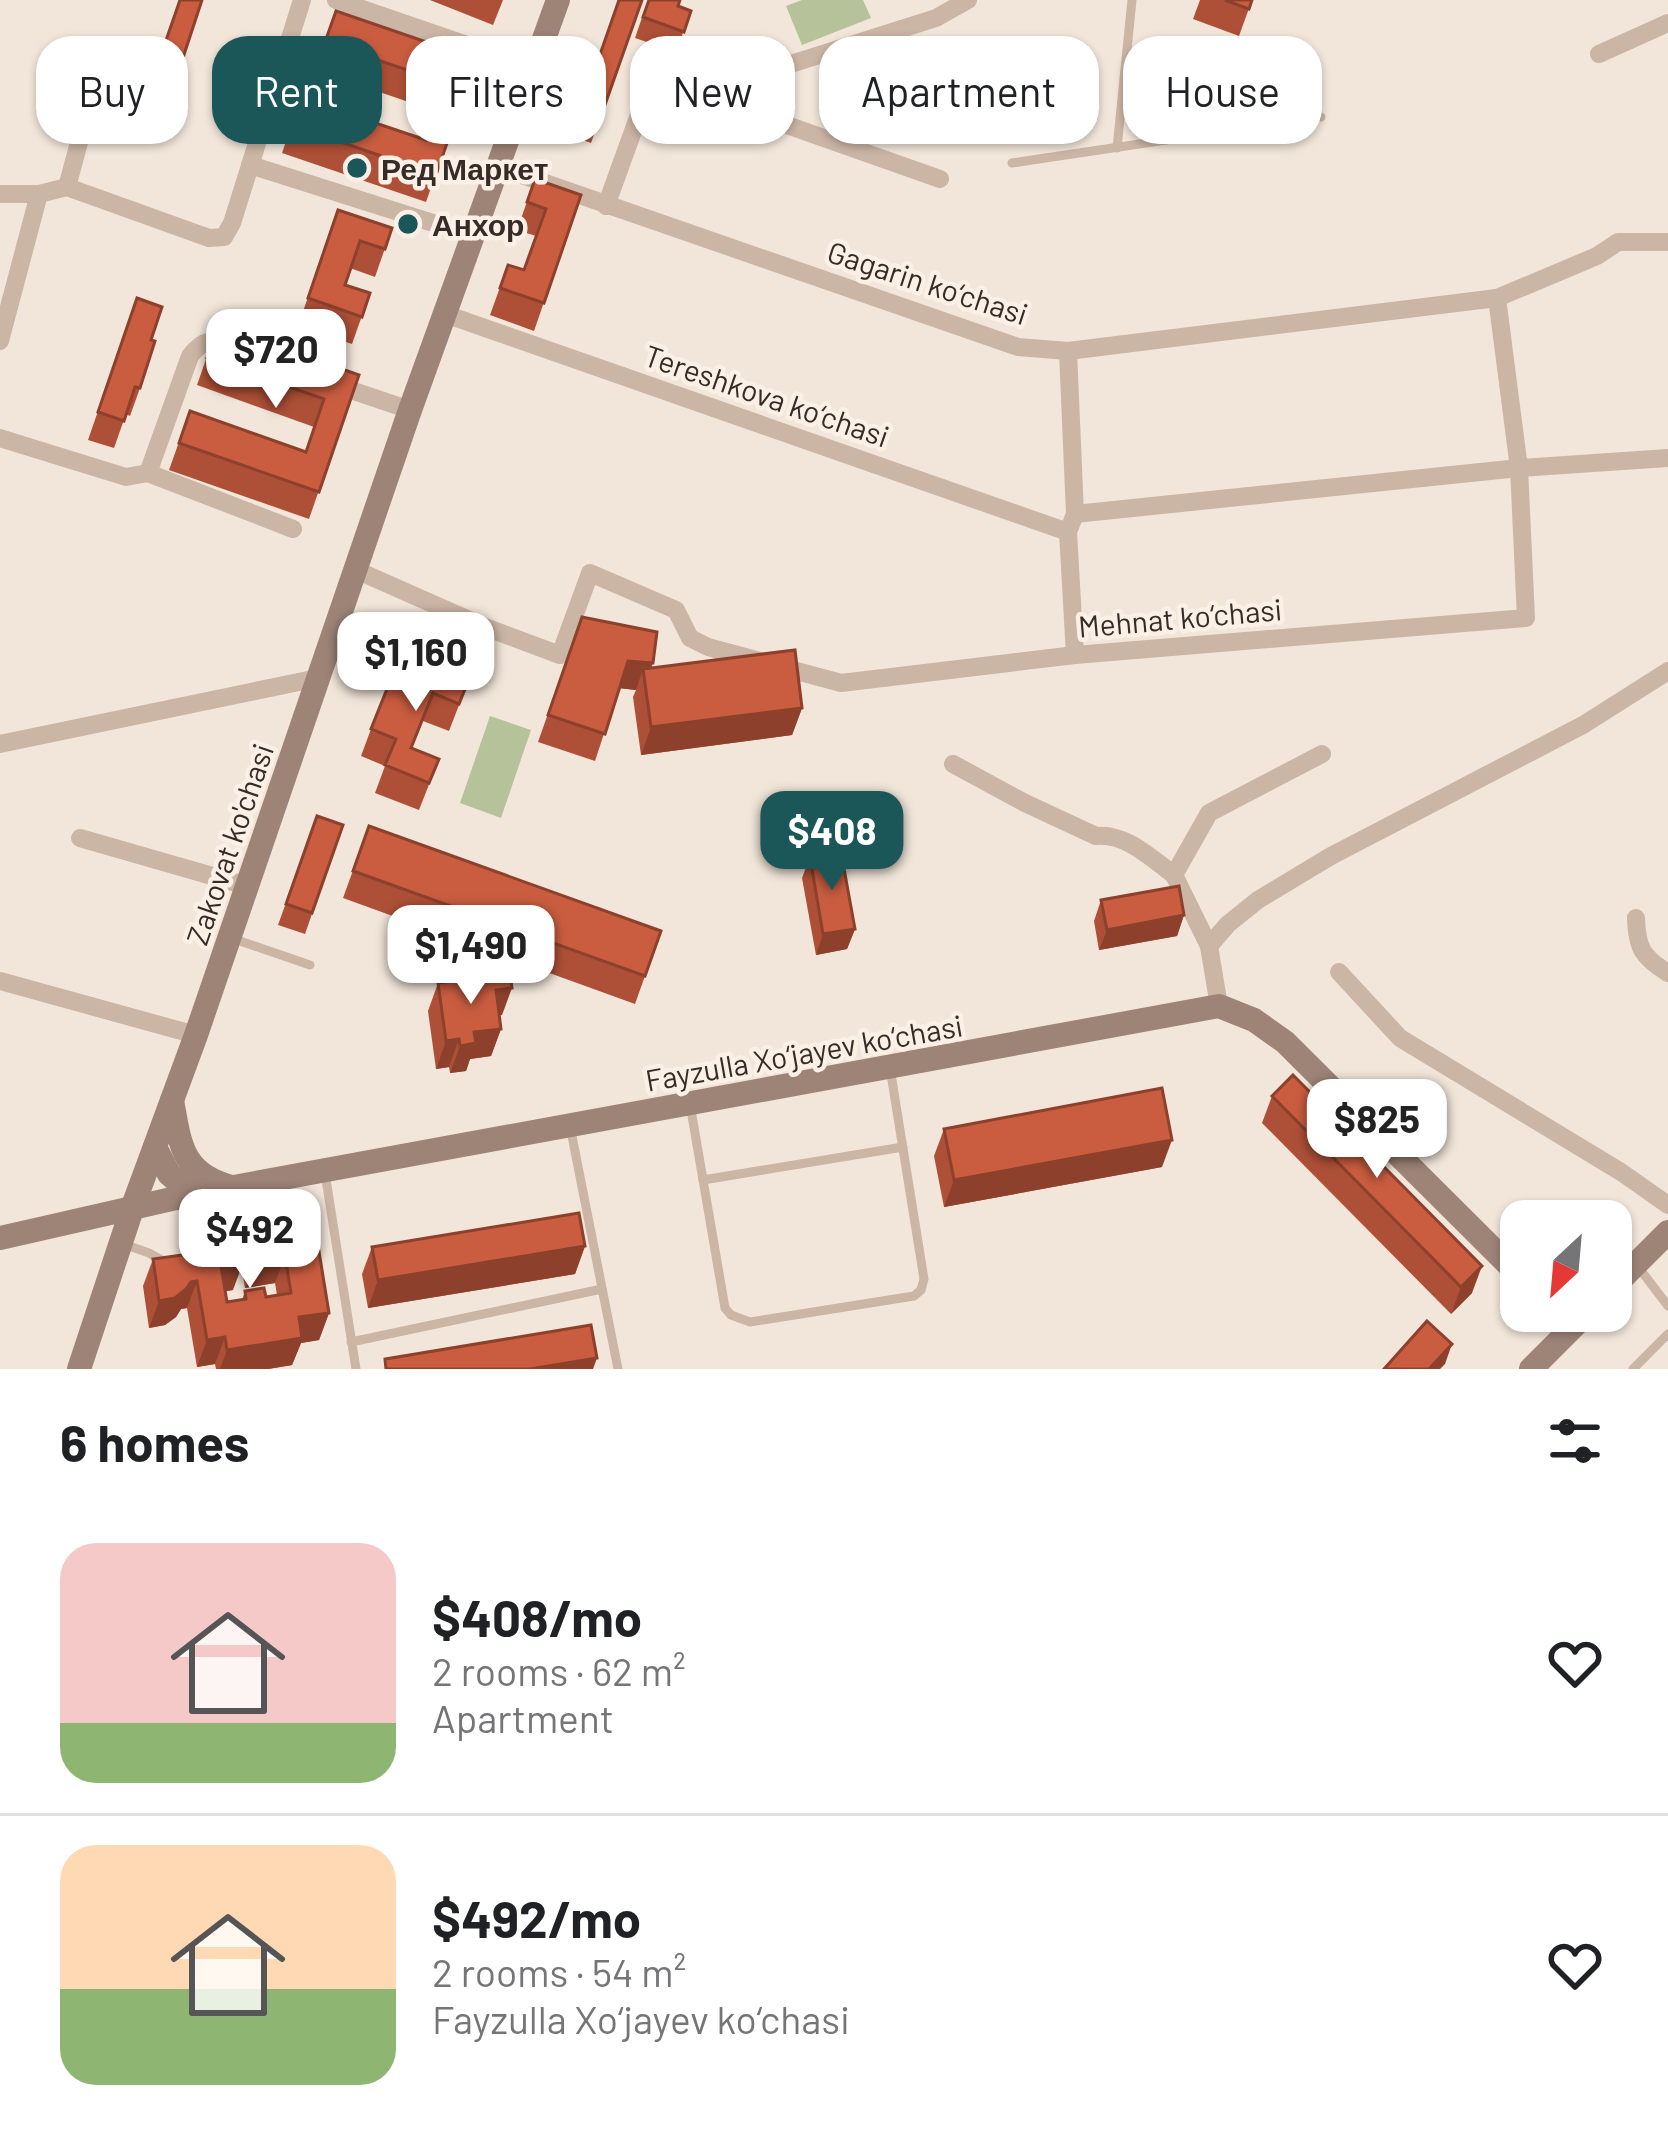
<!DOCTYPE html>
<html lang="en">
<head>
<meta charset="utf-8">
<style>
	:root { --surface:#fff; --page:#f6f6f6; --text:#202124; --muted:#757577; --line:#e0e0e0; --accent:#1b5759 }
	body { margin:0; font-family:Barlow,sans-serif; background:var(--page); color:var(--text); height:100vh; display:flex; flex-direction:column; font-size:45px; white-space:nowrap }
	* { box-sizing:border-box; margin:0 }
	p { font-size:39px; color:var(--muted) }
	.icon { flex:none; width:66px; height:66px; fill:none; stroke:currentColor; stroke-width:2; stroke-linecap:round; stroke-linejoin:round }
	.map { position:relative; height:1369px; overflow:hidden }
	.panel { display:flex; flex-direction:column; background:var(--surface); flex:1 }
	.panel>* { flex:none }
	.hud { position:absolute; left:36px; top:36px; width:1596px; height:108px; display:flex; gap:24px }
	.needle { width:78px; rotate:206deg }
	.buttons { position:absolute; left:1500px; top:1200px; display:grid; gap:24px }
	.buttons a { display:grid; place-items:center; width:132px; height:132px; border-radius:24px; background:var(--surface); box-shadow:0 3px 9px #0004; font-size:60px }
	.price { position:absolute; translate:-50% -102px; padding:0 27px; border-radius:24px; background:#fff; color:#222; font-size:39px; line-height:78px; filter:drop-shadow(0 3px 6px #0008) }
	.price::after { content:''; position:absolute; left:50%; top:72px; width:36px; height:27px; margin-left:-18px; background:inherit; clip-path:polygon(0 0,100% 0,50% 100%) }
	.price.on { background:var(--accent); color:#fff }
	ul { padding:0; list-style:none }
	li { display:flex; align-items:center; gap:36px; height:300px; padding:0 60px }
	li+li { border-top:3px solid var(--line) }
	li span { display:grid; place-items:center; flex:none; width:336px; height:240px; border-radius:36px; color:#555 }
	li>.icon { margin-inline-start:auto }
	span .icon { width:144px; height:144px; fill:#fffc; stroke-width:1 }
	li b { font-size:51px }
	h2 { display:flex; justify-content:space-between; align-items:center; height:144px; padding:0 60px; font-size:51px }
	.chip { padding:0 42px; border-radius:36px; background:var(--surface); box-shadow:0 3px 9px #0004; font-size:42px; line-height:108px }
	.chip.on { background:var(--accent); color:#fff }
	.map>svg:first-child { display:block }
	.garden { fill:#b6c299 }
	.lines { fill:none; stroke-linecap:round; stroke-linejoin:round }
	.lane { stroke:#cbb5a5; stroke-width:9 }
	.street { stroke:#cbb5a5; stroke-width:18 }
	.secondary { stroke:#9e8477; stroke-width:24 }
	.wall { fill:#ae5037 }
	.shaded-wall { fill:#8d412d }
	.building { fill:#ca5d40; stroke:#8d412d; stroke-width:3 }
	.poi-dot { fill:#1b5759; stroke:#faf0e6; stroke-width:4.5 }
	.labels { text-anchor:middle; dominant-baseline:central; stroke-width:9; stroke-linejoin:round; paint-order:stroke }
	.poi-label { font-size:30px; font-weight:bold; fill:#362b27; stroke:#faf0e6; text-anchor:start }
	.street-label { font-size:30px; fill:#362b27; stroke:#faf0e6 }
</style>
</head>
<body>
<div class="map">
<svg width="1668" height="1369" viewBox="0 0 1668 1369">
	<rect width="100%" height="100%" fill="#f2e6da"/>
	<g class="garden">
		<polygon points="802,0 863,0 871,18 802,45 786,6"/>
		<polygon points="490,716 531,730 501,818 460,803"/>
	</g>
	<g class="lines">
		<g class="lane">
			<polyline points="1117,148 1132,0"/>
			<polyline points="1012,163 1321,117"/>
			<polyline points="234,939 310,965"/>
			<polyline points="690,1104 725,1308 731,1315 750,1322 914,1296 921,1290 924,1279 890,1068"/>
			<polyline points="570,1126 618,1369"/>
			<polyline points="325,1173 356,1369"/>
			<polyline points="703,1180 903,1147"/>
			<polyline points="185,1200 192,1260"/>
			<polyline points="126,1245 149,1253 165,1262"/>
			<polyline points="1639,1268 1668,1306"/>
			<polyline points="351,1342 602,1289"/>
			<polyline points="1633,1369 1668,1334"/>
		</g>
		<g class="street">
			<polyline points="336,0 534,68"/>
			<polyline points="1599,54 1668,23"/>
			<polyline points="719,101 737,81 936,18 968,0"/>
			<polyline points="250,165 474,236"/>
			<polyline points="499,167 1018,347 1068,351 1497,298 1597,256 1618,242 1668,242"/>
			<polyline points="67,187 87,113"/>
			<polyline points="0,194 39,194 67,187 209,238 224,237 232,223 302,0"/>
			<polyline points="606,206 649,87 719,101 940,179"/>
			<polyline points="445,314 1068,532"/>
			<polyline points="0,341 39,194"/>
			<polyline points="1068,351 1075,514 1068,532 1075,655"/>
			<polyline points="333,384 410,410"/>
			<polyline points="0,438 126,477 148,473 293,529"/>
			<path d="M148,473L190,356C206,336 211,341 234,349"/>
			<polyline points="1075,514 1519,468 1668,458"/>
			<polyline points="356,570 485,627 560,655 590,573 676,610 690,638 708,647 841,683 1075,655 1526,618 1519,468 1497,298"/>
			<polyline points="0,744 318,678"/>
			<path d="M953,764L1025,803L1096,836C1126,833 1151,858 1174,875"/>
			<polyline points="80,838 247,886"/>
			<path d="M1636,918C1637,948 1642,957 1668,973"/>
			<polyline points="1209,946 1174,875 1209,813 1322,754"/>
			<polyline points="1339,972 1400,1038 1621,1172 1668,1205"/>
			<polyline points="0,981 196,1035"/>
			<polyline points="1219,1006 1209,946 1228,924 1258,900 1331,856 1583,725 1668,671"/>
		</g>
		<g class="secondary">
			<path d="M172,1100C180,1145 182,1174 232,1187"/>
			<polyline points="155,1147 169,1174 194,1195"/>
			<polyline points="0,1238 185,1196 1219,1006 1254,1020 1285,1042 1521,1277"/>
			<polyline points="1611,1289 1668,1232"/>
			<polyline points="79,1369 133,1206 196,1035 410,410 558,0"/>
			<polyline points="1531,1369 1589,1311"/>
		</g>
	</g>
	<g class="wall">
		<polygon points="179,0 202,0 168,99 148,93"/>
		<polygon points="430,0 503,0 493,25"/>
		<polygon points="619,0 642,0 591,143 571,136"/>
		<polygon points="648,0 691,11 676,52 635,38"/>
		<polygon points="1200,0 1252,0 1239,36 1193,19"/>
		<polygon points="336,11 476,59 426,202 282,153 301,98 425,140 435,111 315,70"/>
		<polygon points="1003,88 1050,125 1012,143 996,109"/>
		<polygon points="535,179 581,195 534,331 490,315 508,265 524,270 536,236 517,230"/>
		<polygon points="338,210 392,228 375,277 350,268 345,285 370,293 352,344 298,326"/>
		<polygon points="137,298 151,340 140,388 130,416 126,414 114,448 88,440"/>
		<polygon points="218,325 359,375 309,519 169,470 190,411 306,452 314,427 197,385"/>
		<polygon points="582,617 653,663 651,668 802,708 792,735 641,755 633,697 636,690 619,688 595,761 538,742"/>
		<polygon points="471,674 449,731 423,721 412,748 439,759 419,810 375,793 385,766 361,756 371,729 416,683"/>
		<polygon points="317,816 343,825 305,934 278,925"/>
		<polygon points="369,826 661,931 635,1004 343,898"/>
		<polygon points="810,857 855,929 847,949 816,955 802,878"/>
		<polygon points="1101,900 1184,915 1177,936 1099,950 1094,921"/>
		<polygon points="438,983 502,1015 499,1015 501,1029 491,1056 470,1059 466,1071 450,1073 449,1067 436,1069 428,1011"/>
		<polygon points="1272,1096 1472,1293 1451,1314 1262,1123"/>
		<polygon points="944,1129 1162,1167 944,1207 934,1156"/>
		<polygon points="316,1233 329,1313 319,1340 301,1343 292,1365 268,1369 216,1369 215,1364 197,1367 187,1308 181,1309 176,1317 165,1325 149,1328 143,1286 153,1259 233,1290 225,1291 227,1302 242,1300 245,1291 266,1297 277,1295 275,1283 245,1288 242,1270 252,1243"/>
		<polygon points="585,1246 575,1274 368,1308 362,1274 372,1247"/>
	</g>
	<g class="shaded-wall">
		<polygon points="1058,104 1050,125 1012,143 1020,123"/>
		<polygon points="628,661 653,663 645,684 643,669 636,690 618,688"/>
		<polygon points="802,708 792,735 641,755 651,727"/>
		<polygon points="1184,915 1177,936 1099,950 1107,930"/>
		<polygon points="855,929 847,949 816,955 823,934"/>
		<polygon points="512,988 502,1015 486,1017 496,990"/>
		<polygon points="501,1029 491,1056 470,1059 466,1071 450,1073 460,1046 474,1032"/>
		<polygon points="459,1039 449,1067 436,1069 446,1041"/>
		<polygon points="1172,1140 1162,1167 944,1207 954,1180"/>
		<polygon points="585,1246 575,1274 368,1308 378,1280"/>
		<polygon points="285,1256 275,1283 245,1288 255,1261"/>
		<polygon points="243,1263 233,1290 211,1294 221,1266"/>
		<polygon points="1482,1266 1472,1293 1451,1314 1461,1287"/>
		<polygon points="197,1281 187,1308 181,1309 176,1317 165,1325 149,1328 159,1301 191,1282"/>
		<polygon points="329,1313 319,1340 301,1343 292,1365 268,1369 220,1369 227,1350 299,1317"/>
		<polygon points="225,1337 215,1364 197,1367 207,1340"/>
		<polygon points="1452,1344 1445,1364 1440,1369 1429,1369"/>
		<polygon points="597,1358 593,1369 530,1369"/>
	</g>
	<g class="building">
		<polygon points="180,0 202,0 176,79 155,72"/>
		<polygon points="619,0 642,0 601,116 581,109"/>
		<polygon points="649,0 680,0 678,6 691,11 684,32 643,17"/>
		<polygon points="1225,0 1252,0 1249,9"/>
		<polygon points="336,11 476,59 436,175 292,125 301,98 426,140 445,83 325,42"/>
		<polygon points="1041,70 1058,104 1020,123 1003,88"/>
		<polygon points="535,179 581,195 544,303 500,288 508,265 524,270 546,209 527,202"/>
		<polygon points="338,210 392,228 385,249 360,241 345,285 370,293 362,317 308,298"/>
		<polygon points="137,298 162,307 151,340 155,341 140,388 135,387 124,421 98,412"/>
		<polygon points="218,325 359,375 319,492 179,443 190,411 306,452 324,399 207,358"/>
		<polygon points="582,617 657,632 653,663 628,661 605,734 548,715"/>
		<polygon points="795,650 802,708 651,727 643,669"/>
		<polygon points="427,656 471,674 459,704 433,693 411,748 439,759 429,783 385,765 396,739 371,729 393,674 416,683"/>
		<polygon points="317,816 343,825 312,913 286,904"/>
		<polygon points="369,826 661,931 645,976 353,871"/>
		<polygon points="841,852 855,929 823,934 810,857"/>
		<polygon points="1179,886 1184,915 1107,930 1101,900"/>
		<polygon points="510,974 512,988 496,990 501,1029 474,1032 476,1043 460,1046 459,1039 446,1041 438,983"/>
		<polygon points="1293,1075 1482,1266 1461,1287 1272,1096"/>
		<polygon points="1162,1088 1172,1140 954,1180 944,1129"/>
		<polygon points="579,1213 585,1246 378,1280 372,1247"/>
		<polygon points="316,1233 329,1313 299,1317 302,1338 227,1350 225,1337 207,1340 197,1281 191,1282 186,1289 175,1298 159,1301 153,1259 241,1247 243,1263 221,1266 227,1302 246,1299 245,1291 264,1288 266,1297 291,1293 285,1256 255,1261 252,1243"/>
		<polygon points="1427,1321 1452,1344 1429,1369 1384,1369"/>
		<polygon points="591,1325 597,1358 530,1369 386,1369 385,1359"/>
	</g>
	<g class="poi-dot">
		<circle cx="357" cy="168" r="12"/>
		<circle cx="408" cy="224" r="12"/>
	</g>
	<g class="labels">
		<g class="poi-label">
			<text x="381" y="168">Ред Маркет</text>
			<text x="432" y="224">Анхор</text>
		</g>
		<g class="street-label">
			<text transform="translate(928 282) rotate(18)">Gagarin ko‘chasi</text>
			<text transform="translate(767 395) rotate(19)">Tereshkova ko‘chasi</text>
			<text transform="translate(1180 617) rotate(-5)">Mehnat ko‘chasi</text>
			<text transform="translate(229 844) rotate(-71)">Zakovat ko'chasi</text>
			<text transform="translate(804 1052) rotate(-10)">Fayzulla Xo‘jayev ko‘chasi</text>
		</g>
	</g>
</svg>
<div class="buttons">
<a><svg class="needle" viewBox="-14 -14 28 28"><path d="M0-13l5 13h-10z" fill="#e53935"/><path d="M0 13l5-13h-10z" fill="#757577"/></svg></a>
</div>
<b class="price" style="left:276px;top:411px">$720</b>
<b class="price" style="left:416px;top:714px">$1,160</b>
<b class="price on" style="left:832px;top:893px">$408</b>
<b class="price" style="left:471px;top:1007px">$1,490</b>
<b class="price" style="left:1377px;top:1181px">$825</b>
<b class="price" style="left:250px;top:1291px">$492</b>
<div class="hud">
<a class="chip">Buy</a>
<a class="chip on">Rent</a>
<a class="chip">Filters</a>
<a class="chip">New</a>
<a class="chip">Apartment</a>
<a class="chip">House</a>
</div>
</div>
<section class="panel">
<h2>6 homes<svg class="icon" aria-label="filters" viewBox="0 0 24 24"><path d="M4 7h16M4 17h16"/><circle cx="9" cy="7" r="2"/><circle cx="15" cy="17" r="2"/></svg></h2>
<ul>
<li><span style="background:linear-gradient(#f6c9c9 75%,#8fb573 0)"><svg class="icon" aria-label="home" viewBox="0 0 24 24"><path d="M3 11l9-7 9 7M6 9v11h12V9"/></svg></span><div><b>$408/mo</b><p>2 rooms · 62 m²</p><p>Apartment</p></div><svg class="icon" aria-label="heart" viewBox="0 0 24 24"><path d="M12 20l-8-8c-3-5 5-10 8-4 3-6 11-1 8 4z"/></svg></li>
<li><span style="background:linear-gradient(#ffd9b3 60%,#8fb573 0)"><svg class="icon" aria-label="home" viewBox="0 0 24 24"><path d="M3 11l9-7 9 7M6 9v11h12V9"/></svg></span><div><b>$492/mo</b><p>2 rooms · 54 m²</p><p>Fayzulla Xo‘jayev ko‘chasi</p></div><svg class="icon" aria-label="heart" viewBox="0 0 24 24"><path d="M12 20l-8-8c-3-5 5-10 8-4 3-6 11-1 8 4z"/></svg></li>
</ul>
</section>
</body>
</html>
